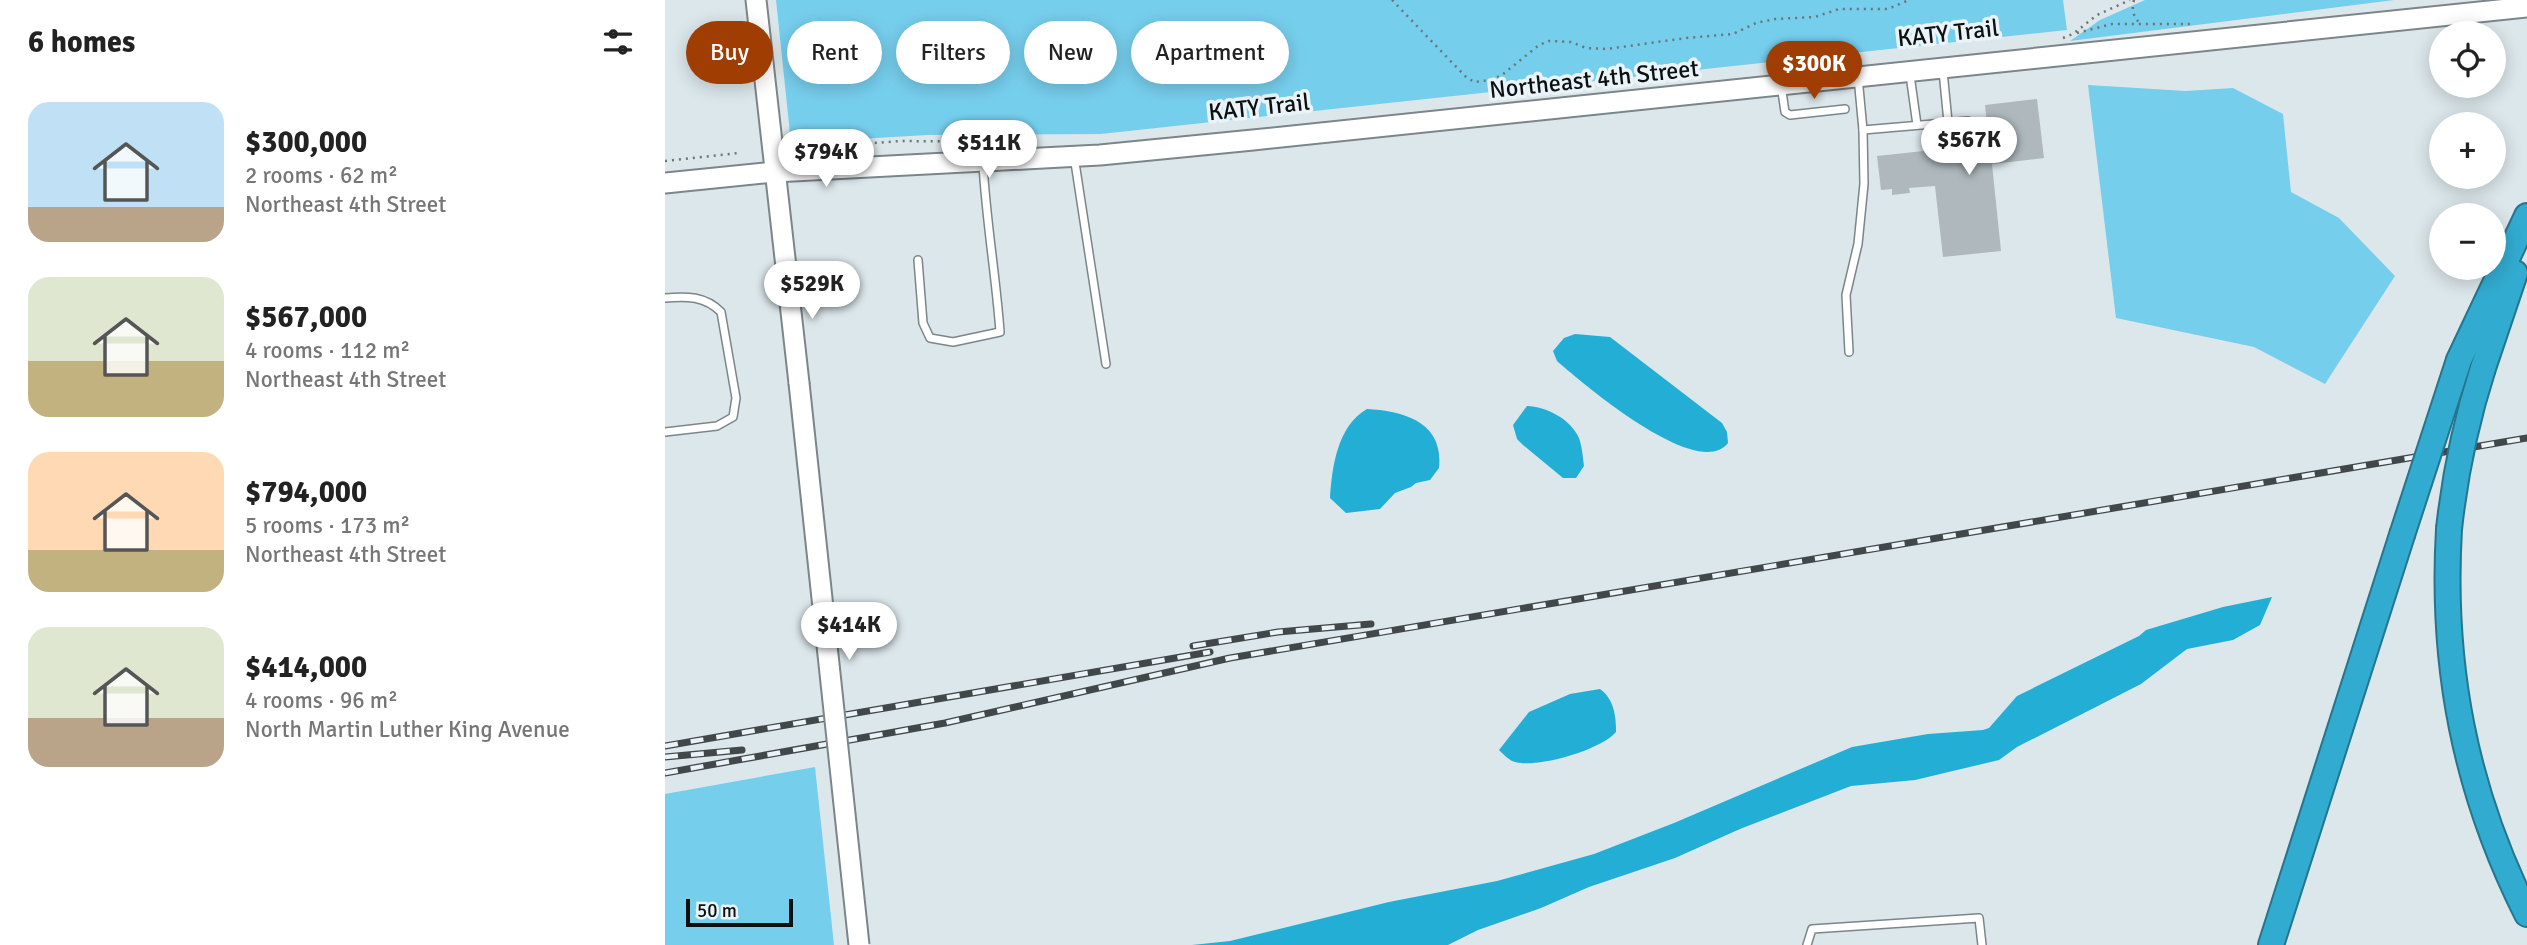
<!DOCTYPE html>
<html lang="en">
<head>
<meta charset="utf-8">
<style>
	:root { --surface:#fff; --page:#f6f6f6; --text:#222; --muted:#767676; --accent:#a03d02 }
	body { margin:0; font-family:Signika,sans-serif; background:var(--page); color:var(--text); height:100vh; display:flex; flex-direction:column; font-size:26px; white-space:nowrap }
	* { box-sizing:border-box; margin:0 }
	p { font-size:23px; color:var(--muted) }
	.icon { flex:none; width:38px; height:38px; fill:none; stroke:currentColor; stroke-width:2; stroke-linecap:round; stroke-linejoin:round }
	.map { position:relative; flex:1; overflow:hidden }
	.panel { display:flex; flex-direction:column; background:var(--surface); width:665px }
	.panel>* { flex:none }
	.hud { position:absolute; left:21px; top:21px; width:665px; height:63px; display:flex; gap:14px }
	.tools { position:absolute; left:1764px; top:21px; display:grid; gap:14px }
	.tools a { display:grid; place-items:center; width:77px; height:77px; border-radius:50%; background:var(--surface); box-shadow:0 4px 18px #0003; font-size:35px }
	.scale { position:absolute; left:21px; bottom:18px; width:107px; box-sizing:border-box; padding-left:7px; border:4px solid #0c1011; border-top:0; font-size:19px; line-height:24px; white-space:nowrap; color:#0c1011; -webkit-text-stroke:5px #eaf4f8; paint-order:stroke }
	.price { position:absolute; translate:-50% -60px; padding:0 16px; border-radius:24px; background:#fff; color:#222; font-size:23px; line-height:46px; filter:drop-shadow(0 2px 4px #0008) }
	.price::after { content:''; position:absolute; left:50%; top:42px; width:21px; height:16px; margin-left:-10px; background:inherit; clip-path:polygon(0 0,100% 0,50% 100%) }
	.price.selected { background:var(--accent); color:#fff }
	ul { padding:0; list-style:none }
	li { display:flex; align-items:center; gap:21px; height:175px; padding:0 28px }
	li span { display:grid; place-items:center; flex:none; width:196px; height:140px; border-radius:21px; color:#555 }
	li>.icon { margin-inline-start:auto }
	span .icon { width:84px; height:84px; fill:#fffc; stroke-width:1 }
	li b { font-size:30px }
	h2 { display:flex; justify-content:space-between; align-items:center; height:84px; padding:0 28px; font-size:30px }
	.pill { padding:0 24px; border-radius:32px; background:var(--surface); box-shadow:0 4px 18px #0003; font-size:24px; line-height:63px }
	.pill.selected { background:var(--accent); color:#fff }
	main { display:flex; flex:1; min-height:0 }
	.map>svg:first-child { display:block }
	.green { fill:#76ceed }
	.water { fill:#23aed6 }
	.building { fill:#afb9bd }
	.lines { fill:none; stroke-linecap:round; stroke-linejoin:round }
	.lane-casing { stroke:#7c8689; stroke-width:10 }
	.secondary-casing { stroke:#7c8689; stroke-width:23 }
	.highway-casing { stroke:#25758d; stroke-width:28 }
	.path { stroke:#6c7476; stroke-width:2.5; stroke-dasharray:2 5; stroke-linecap:butt }
	.lane { stroke:#fff; stroke-width:7 }
	.secondary { stroke:#fff; stroke-width:19 }
	.highway { stroke:#32abd0; stroke-width:24 }
	.rail-casing { stroke:#424749; stroke-width:7 }
	.rail { stroke:#eaf4f8; stroke-width:4.5; stroke-dasharray:13; stroke-linecap:butt }
	.secondary-bridge-casing { stroke:#7c8689; stroke-width:23; stroke-linecap:butt }
	.highway-bridge-casing { stroke:#25758d; stroke-width:28; stroke-linecap:butt }
	.secondary-bridge { stroke:#fff; stroke-width:19 }
	.highway-bridge { stroke:#32abd0; stroke-width:24 }
	.labels { text-anchor:middle; dominant-baseline:central; stroke-width:7; stroke-linejoin:round; paint-order:stroke }
	.street-label { font-size:24px; fill:#0c1011; stroke:#eaf4f8 }
</style>
</head>
<body>
<main>
<section class="panel">
<h2>6 homes<svg class="icon" aria-label="filters" viewBox="0 0 24 24"><path d="M4 7h16M4 17h16"/><circle cx="9" cy="7" r="2"/><circle cx="15" cy="17" r="2"/></svg></h2>
<ul>
<li><span style="background:linear-gradient(#bfe0f5 75%,#b9a48a 0)"><svg class="icon" aria-label="home" viewBox="0 0 24 24"><path d="M3 11l9-7 9 7M6 9v11h12V9"/></svg></span><div><b>$300,000</b><p>2 rooms · 62 m²</p><p>Northeast 4th Street</p></div></li>
<li><span style="background:linear-gradient(#dfe7d0 60%,#c2b280 0)"><svg class="icon" aria-label="home" viewBox="0 0 24 24"><path d="M3 11l9-7 9 7M6 9v11h12V9"/></svg></span><div><b>$567,000</b><p>4 rooms · 112 m²</p><p>Northeast 4th Street</p></div></li>
<li><span style="background:linear-gradient(#ffd9b3 70%,#c2b280 0)"><svg class="icon" aria-label="home" viewBox="0 0 24 24"><path d="M3 11l9-7 9 7M6 9v11h12V9"/></svg></span><div><b>$794,000</b><p>5 rooms · 173 m²</p><p>Northeast 4th Street</p></div></li>
<li><span style="background:linear-gradient(#dfe7d0 65%,#b9a48a 0)"><svg class="icon" aria-label="home" viewBox="0 0 24 24"><path d="M3 11l9-7 9 7M6 9v11h12V9"/></svg></span><div><b>$414,000</b><p>4 rooms · 96 m²</p><p>North Martin Luther King Avenue</p></div></li>
</ul>
</section>
<div class="map">
<svg width="1862" height="945" viewBox="0 0 1862 945">
	<rect width="100%" height="100%" fill="#dce7eb"/>
	<g class="green">
		<polygon points="111,0 1398,0 1402,30 436,134 262,135 126,143"/>
		<polygon points="1480,0 1729,0 1405,41 1435,20"/>
		<polygon points="1423,85 1521,91 1568,88 1618,114 1626,192 1674,218 1730,276 1660,384 1589,347 1451,318"/>
		<polygon points="150,767 169,945 0,945 0,794"/>
	</g>
	<g class="water">
		<path d="M910,334L945,337L1057,423L1062,432L1063,443C1033,482 917,383 892,361L888,351L899,338Z"/>
		<path d="M862,406C881,407 905,418 914,438C917,446 918,458 919,466L911,478H898L858,445L852,439L848,425Z"/>
		<path d="M702,409C739,411 779,422 774,468L765,480L751,483L746,487L730,493L715,509L681,513L665,498C667,468 672,426 702,409Z"/>
		<polygon points="1607,597 1595,625 1568,640 1522,649 1476,684 1352,747 1334,760 1250,780 1186,786 1075,829 1010,858 924,887 876,908 813,930 783,945 527,945 565,941 724,902 832,881 929,854 1009,823 1187,747 1263,734 1318,730 1324,728 1352,696 1474,636 1481,630 1558,607"/>
		<path d="M935,689C949,699 951,716 951,732C936,750 869,770 847,761C843,759 837,753 834,750L864,712L905,694Z"/>
	</g>
	<polygon class="building" points="1372,99 1379,158 1327,164 1336,251 1278,257 1270,186 1244,188 1245,193 1227,195 1227,189 1216,190 1212,156 1324,144 1320,105"/>
	<g class="lines">
		<g class="lane-casing">
			<g id="lane">
				<polyline points="1278,71 1283,122"/>
				<polyline points="1245,75 1252,125"/>
				<polyline points="1193,77 1198,130 1303,121"/>
				<polyline points="1116,85 1120,112 1125,115 1180,109"/>
				<polyline points="409,156 441,364"/>
				<path d="M253,260L258,323L265,338L288,342L335,332C331,276 321,220 318,164"/>
				<path d="M0,298C22,296 40,296 56,312L71,398L68,417L52,426L0,432"/>
				<polyline points="1184,352 1181,295 1193,244 1199,184 1198,130"/>
				<polyline points="1142,945 1147,929 1314,918 1317,945"/>
			</g>
		</g>
		<g class="secondary-casing">
			<g id="secondary">
				<polyline points="91,0 134,383"/>
				<polyline points="0,183 109,172 435,155 588,140 1862,7"/>
			</g>
		</g>
		<g class="highway-casing">
			<g id="highway">
				<polyline points="1794,360 1862,216"/>
				<polyline points="1818,368 1850,273"/>
				<path d="M1784,529C1776,666 1800,791 1862,914"/>
				<polyline points="1606,945 1737,535"/>
			</g>
		</g>
		<g class="path">
			<polyline points="727,0 800,76 809,82 826,80 837,75 874,45 884,41 906,42 921,48 942,49 1021,38 1068,34 1091,23 1110,19 1150,17 1174,9 1223,9 1244,0"/>
			<path d="M1469,0C1466,11 1469,17 1476,25"/>
			<polyline points="1412,33 1447,24 1526,24"/>
			<polyline points="1398,38 1408,34 1432,15 1465,0"/>
			<polyline points="133,149 235,141 344,142"/>
			<polyline points="0,161 73,153"/>
		</g>
		<use href="#lane" class="lane"/>
		<use href="#secondary" class="secondary"/>
		<use href="#highway" class="highway"/>
		<g class="rail-casing">
			<g id="rail">
				<polyline points="528,646 613,632 706,624"/>
				<polyline points="0,746 545,652"/>
				<polyline points="0,757 77,750"/>
				<polyline points="0,773 280,723 565,658 1862,438"/>
			</g>
		</g>
		<use href="#rail" class="rail"/>
		<g class="secondary-bridge-casing">
			<polyline id="secondary-bridge" points="134,383 194,945"/>
		</g>
		<g class="highway-bridge-casing">
			<g id="highway-bridge">
				<path d="M1784,529C1790,474 1801,421 1818,368"/>
				<polyline points="1737,535 1794,360"/>
			</g>
		</g>
		<use href="#secondary-bridge" class="secondary-bridge"/>
		<use href="#highway-bridge" class="highway-bridge"/>
	</g>
	<g class="labels">
		<g class="street-label">
			<text transform="translate(1283 33) rotate(-6)">KATY Trail</text>
			<text transform="translate(929 79) rotate(-6)">Northeast 4th Street</text>
			<text transform="translate(594 107) rotate(-6)">KATY Trail</text>
		</g>
	</g>
</svg>
<div class="tools">
<a><svg class="icon" aria-label="locate" viewBox="0 0 24 24"><circle cx="12" cy="12" r="6"/><path d="M12 2v4M12 18v4M2 12h4M18 12h4"/></svg></a>
<a>+</a>
<a>−</a>
</div>
<div class="scale">50 m</div>
<b class="price selected" style="left:1149px;top:101px">$300K</b>
<b class="price" style="left:1304px;top:177px">$567K</b>
<b class="price" style="left:324px;top:180px">$511K</b>
<b class="price" style="left:161px;top:189px">$794K</b>
<b class="price" style="left:147px;top:321px">$529K</b>
<b class="price" style="left:184px;top:662px">$414K</b>
<div class="hud">
<a class="pill selected">Buy</a>
<a class="pill">Rent</a>
<a class="pill">Filters</a>
<a class="pill">New</a>
<a class="pill">Apartment</a>
</div>
</div>
</main>
</body>
</html>
